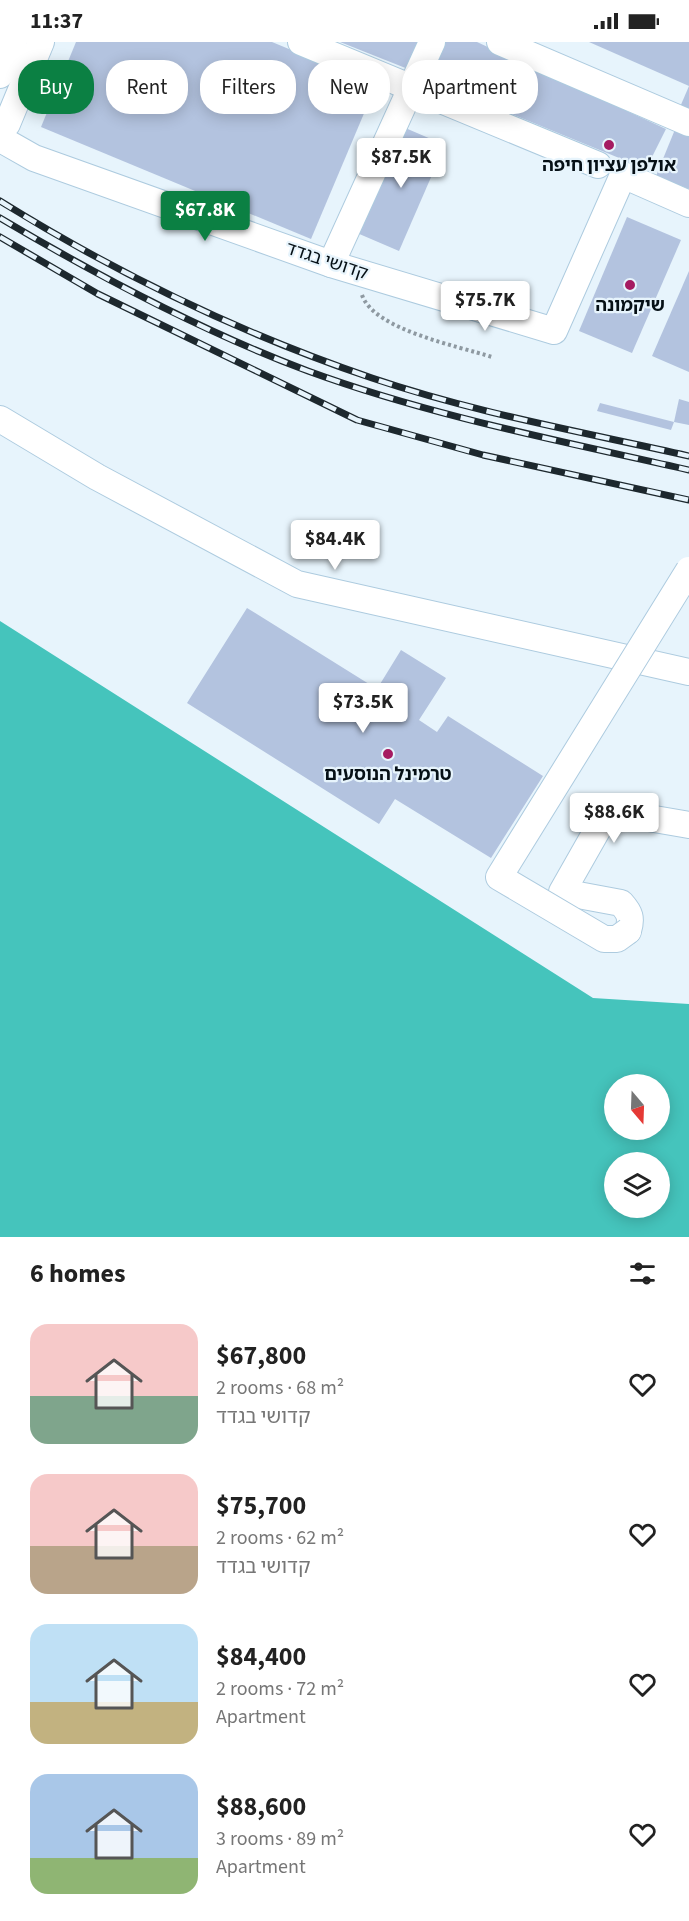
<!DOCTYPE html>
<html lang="en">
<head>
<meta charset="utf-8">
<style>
	:root { --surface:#fff; --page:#f6f6f6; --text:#222; --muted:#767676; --accent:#0b8043 }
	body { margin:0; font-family:"Source Sans 3","Noto Sans Hebrew",sans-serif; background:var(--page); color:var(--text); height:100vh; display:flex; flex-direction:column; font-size:22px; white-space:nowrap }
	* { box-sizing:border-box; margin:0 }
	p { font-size:20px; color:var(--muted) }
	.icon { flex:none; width:33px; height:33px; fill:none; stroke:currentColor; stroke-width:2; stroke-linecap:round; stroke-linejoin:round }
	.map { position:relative; height:1195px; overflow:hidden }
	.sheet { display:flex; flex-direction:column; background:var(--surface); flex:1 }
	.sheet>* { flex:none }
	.top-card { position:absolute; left:18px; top:18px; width:654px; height:54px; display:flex; gap:12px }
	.needle { width:39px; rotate:161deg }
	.fabs { position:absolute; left:604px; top:1032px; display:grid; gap:12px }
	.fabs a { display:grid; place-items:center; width:66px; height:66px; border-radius:50%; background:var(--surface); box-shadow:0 3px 15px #0003; font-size:30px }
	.price { position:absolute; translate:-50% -51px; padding:0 14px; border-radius:6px; background:#fff; color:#222; font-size:20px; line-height:39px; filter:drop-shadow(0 2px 3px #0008) }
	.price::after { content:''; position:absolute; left:50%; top:36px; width:18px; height:14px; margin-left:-9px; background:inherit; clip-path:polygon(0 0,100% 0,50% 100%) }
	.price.current { background:var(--accent); color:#fff }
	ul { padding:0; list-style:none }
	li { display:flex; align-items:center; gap:18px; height:150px; padding:0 30px }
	li span { display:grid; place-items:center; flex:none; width:168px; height:120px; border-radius:18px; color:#555 }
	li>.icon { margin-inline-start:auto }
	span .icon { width:72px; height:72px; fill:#fffc; stroke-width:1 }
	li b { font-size:26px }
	h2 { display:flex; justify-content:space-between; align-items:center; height:72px; padding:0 30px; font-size:26px }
	.tag { padding:0 21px; border-radius:24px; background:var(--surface); box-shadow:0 3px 15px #0003; font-size:21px; line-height:54px }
	.tag.current { background:var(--accent); color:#fff }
	.status { display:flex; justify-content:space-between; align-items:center; height:42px; padding:0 30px; background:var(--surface); direction:ltr }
	.status svg { height:16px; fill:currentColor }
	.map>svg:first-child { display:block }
	.water { fill:#45c4bc; fill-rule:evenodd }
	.building { fill:#b3c3df }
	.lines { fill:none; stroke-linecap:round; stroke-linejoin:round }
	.minor-casing { stroke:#adcbdf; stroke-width:28 }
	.path { stroke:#8e99a1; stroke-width:4; stroke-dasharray:3 3; stroke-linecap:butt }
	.minor { stroke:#fff; stroke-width:26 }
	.rail-casing { stroke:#1d282e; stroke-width:7 }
	.rail { stroke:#e7f4fc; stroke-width:4.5; stroke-dasharray:14; stroke-linecap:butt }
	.minor-bridge-casing { stroke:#adcbdf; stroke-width:28; stroke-linecap:butt }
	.minor-bridge { stroke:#fff; stroke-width:26 }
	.poi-dot { fill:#a51b61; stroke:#e7f4fc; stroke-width:2 }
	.labels { text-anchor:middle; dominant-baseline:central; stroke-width:4.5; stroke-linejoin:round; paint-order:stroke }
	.poi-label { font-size:18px; font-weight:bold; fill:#061016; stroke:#e7f4fc }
	.street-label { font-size:18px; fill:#061016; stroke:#e7f4fc }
</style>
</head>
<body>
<div class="status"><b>11:37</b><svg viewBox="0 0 49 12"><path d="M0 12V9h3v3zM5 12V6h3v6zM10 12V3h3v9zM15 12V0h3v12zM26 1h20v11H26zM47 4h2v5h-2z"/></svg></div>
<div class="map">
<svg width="689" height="1195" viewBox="0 0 689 1195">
	<rect width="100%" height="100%" fill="#e7f4fc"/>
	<path class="water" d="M0,579L593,956L689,962V1195H0ZM615,1042H660V1088H615ZM615,1120H660V1166H615Z"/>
	<g class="building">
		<polygon points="76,0 272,0 376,43 311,197 41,85"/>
		<polygon points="340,0 419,0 408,27"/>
		<polygon points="442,0 477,0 666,87 646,127 424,36"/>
		<polygon points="589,0 689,0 689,44"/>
		<polygon points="689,44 689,77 677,72"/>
		<polygon points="403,85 445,103 399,209 357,191"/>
		<polygon points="676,85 689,91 689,147 656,134"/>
		<polygon points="627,175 681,198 632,311 579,289"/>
		<polygon points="689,229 689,330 652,314"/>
		<polygon points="679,357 689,360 689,383 674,380"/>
		<polygon points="600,361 674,380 671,388 597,369"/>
		<polygon points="247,566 377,647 401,608 446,636 419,678 437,690 448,674 543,734 491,816 395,757 379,782 187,661"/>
	</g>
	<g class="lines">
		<g class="minor-casing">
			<g id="minor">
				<polyline points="301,0 598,123"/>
				<polyline points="500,0 689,81"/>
				<polyline points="0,33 14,0"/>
				<polyline points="7,82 41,0"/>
				<polyline points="4,99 34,116 331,222 554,289 623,133 689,162"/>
				<polyline points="331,222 432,0"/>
				<polyline points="0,377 97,435 297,542 689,630"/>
				<path d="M628,889C632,876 630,871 621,861L562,850L608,769L689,783"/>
			</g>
		</g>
		<path class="path" d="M362,253C374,288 458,304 492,315"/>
		<use href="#minor" class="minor"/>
		<g class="rail-casing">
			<g id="rail">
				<path d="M0,159C116,231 242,292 372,336C475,371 583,390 689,414"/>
				<path d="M0,176C98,234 201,289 308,329C431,374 561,399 689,428"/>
				<polyline points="0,195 98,252 357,378 483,413 689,458"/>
			</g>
		</g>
		<use href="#rail" class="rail"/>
		<g class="minor-bridge-casing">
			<polyline id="minor-bridge" points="628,889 617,897 604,897 499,835 689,528"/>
		</g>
		<use href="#minor-bridge" class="minor-bridge"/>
	</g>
	<g class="poi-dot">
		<circle cx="609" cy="103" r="6"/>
		<circle cx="630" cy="243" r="6"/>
		<circle cx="388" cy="712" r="6"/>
	</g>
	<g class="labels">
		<g class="poi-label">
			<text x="609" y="123">אולפן עציון חיפה</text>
			<text x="630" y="263">שיקמונה</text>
			<text x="388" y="732">טרמינל הנוסעים</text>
		</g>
		<g class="street-label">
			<text transform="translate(327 219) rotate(18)">קדושי בגדד</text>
		</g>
	</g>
</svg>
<div class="fabs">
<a><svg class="needle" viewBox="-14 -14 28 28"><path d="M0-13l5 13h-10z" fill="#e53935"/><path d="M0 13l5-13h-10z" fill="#767676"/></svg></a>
<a><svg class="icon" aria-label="layers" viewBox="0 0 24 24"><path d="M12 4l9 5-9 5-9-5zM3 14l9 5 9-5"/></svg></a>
</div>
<b class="price" style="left:401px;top:147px">$87.5K</b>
<b class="price current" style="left:205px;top:200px">$67.8K</b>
<b class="price" style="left:485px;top:290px">$75.7K</b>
<b class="price" style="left:335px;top:529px">$84.4K</b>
<b class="price" style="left:363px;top:692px">$73.5K</b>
<b class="price" style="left:614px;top:802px">$88.6K</b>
<div class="top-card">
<a class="tag current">Buy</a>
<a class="tag">Rent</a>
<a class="tag">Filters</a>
<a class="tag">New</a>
<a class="tag">Apartment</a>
</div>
</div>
<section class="sheet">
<h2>6 homes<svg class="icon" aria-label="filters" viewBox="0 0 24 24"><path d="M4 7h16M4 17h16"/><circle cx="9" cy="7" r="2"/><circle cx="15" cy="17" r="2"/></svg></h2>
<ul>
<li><span style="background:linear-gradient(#f6c9c9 60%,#7fa58c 0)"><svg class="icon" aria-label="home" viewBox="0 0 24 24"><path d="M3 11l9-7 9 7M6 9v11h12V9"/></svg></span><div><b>$67,800</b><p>2 rooms · 68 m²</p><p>קדושי בגדד</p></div><svg class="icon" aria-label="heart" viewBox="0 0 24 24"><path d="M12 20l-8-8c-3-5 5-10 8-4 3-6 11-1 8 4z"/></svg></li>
<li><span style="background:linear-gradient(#f6c9c9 60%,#b9a48a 0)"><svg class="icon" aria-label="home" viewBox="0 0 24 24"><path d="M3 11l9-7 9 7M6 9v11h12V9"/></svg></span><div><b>$75,700</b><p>2 rooms · 62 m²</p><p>קדושי בגדד</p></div><svg class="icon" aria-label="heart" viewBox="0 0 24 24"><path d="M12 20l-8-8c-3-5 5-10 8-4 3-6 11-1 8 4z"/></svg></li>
<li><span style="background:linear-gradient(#bfe0f5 65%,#c2b280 0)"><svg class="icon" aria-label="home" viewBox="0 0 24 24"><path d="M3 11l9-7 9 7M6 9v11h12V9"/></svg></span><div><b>$84,400</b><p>2 rooms · 72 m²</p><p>Apartment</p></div><svg class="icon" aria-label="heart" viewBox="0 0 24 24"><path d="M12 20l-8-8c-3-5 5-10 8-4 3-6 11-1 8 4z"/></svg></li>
<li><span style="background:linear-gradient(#a9c7e8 70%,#8fb573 0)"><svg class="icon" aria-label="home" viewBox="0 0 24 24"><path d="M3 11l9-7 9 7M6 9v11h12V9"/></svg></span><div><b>$88,600</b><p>3 rooms · 89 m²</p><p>Apartment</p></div><svg class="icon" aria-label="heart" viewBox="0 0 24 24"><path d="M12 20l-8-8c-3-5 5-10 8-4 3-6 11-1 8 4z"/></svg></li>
</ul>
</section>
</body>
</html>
